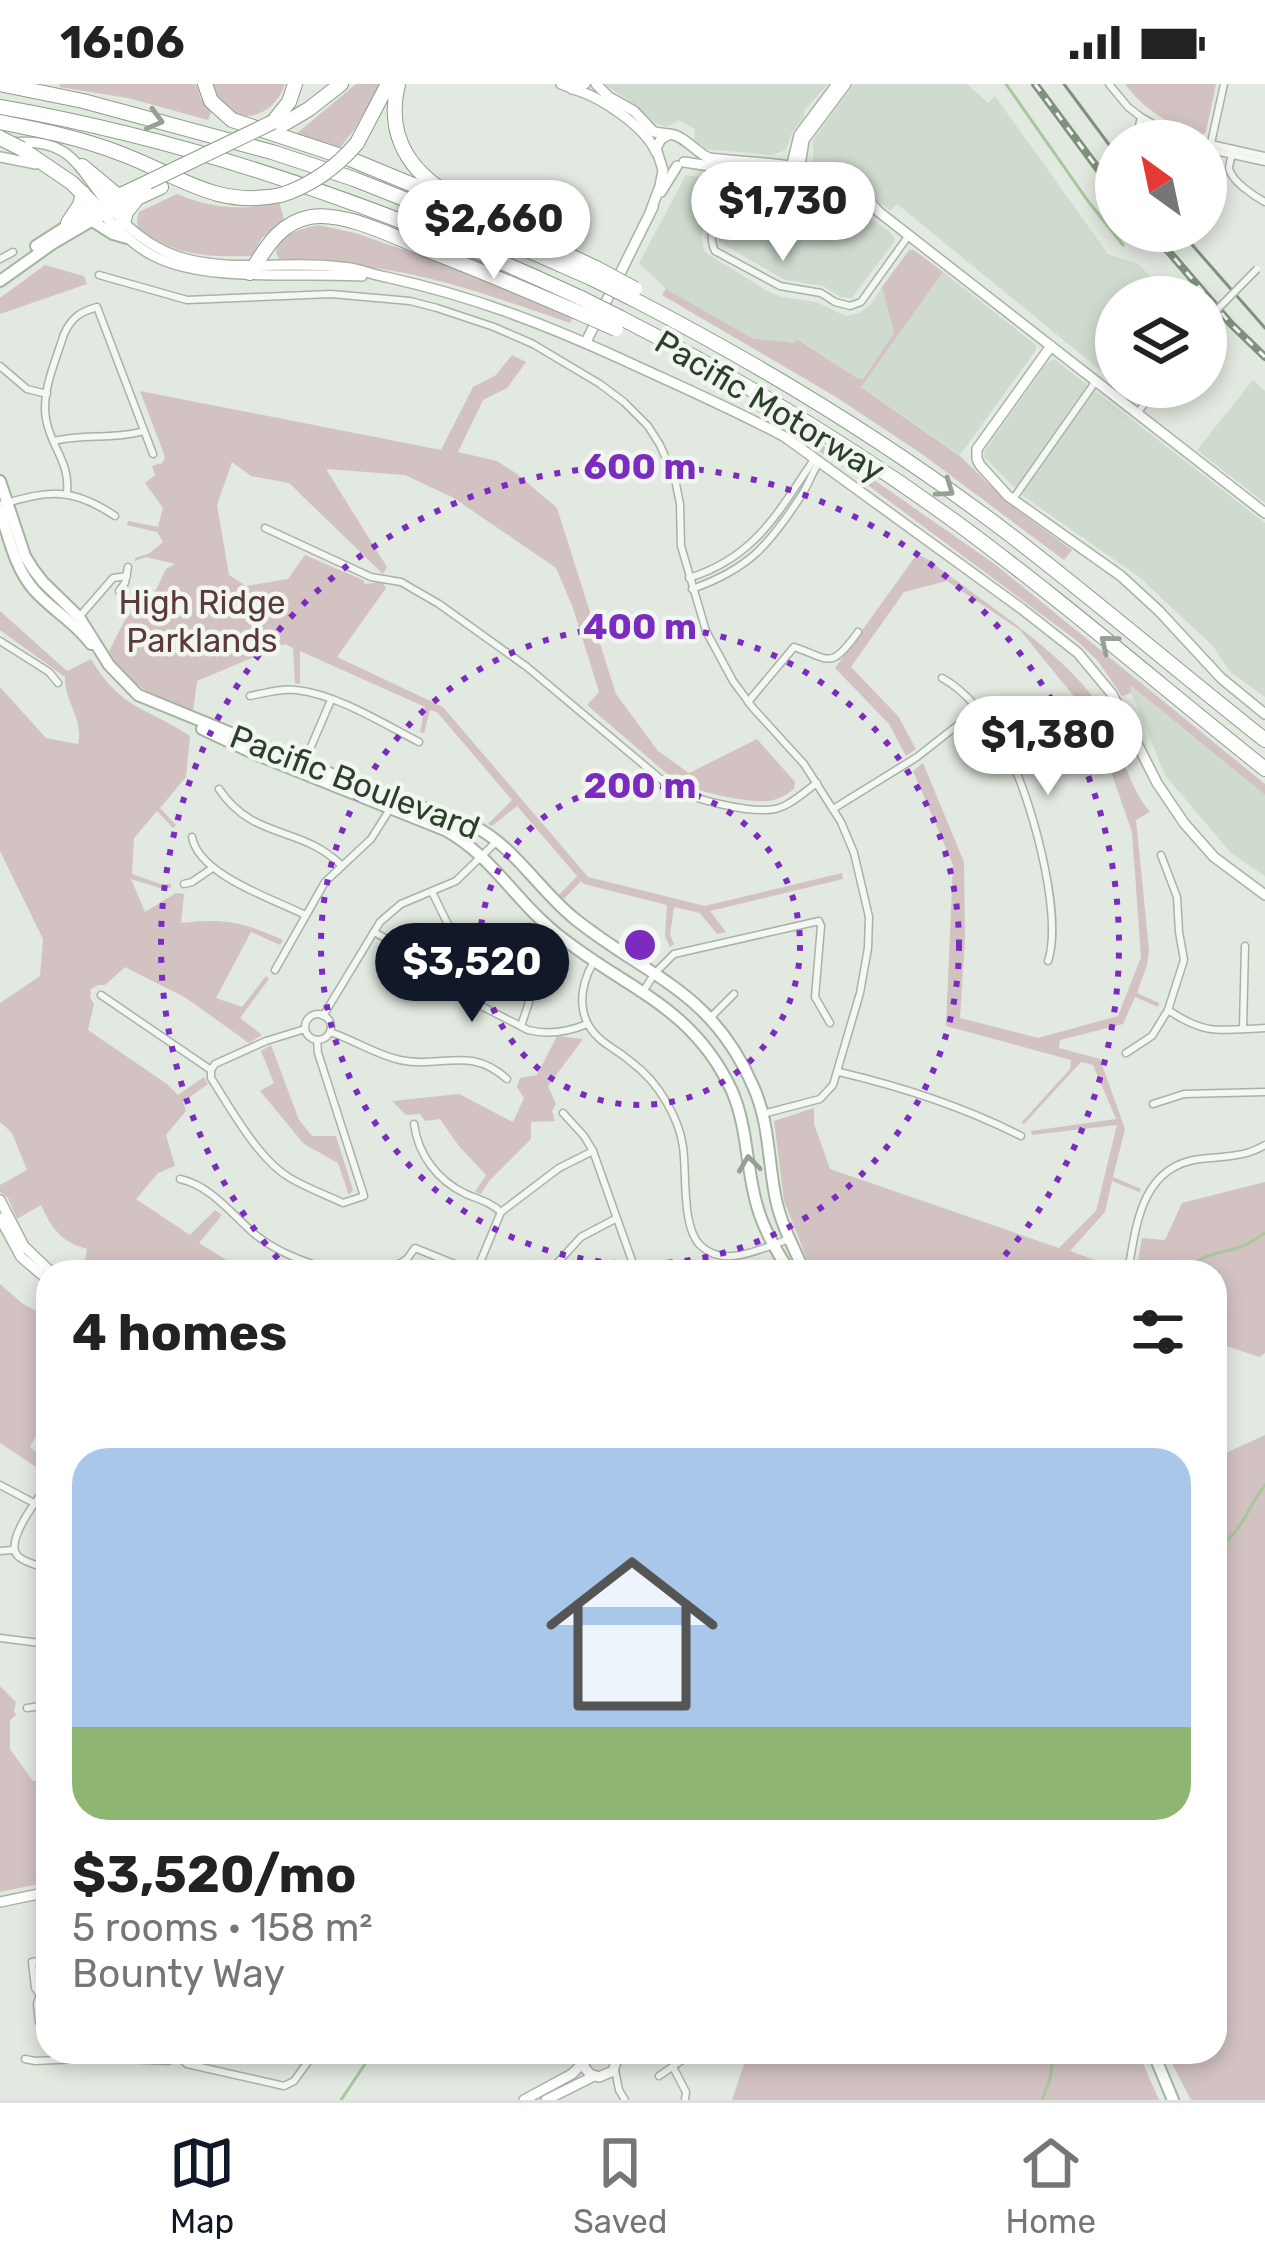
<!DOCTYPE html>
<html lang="en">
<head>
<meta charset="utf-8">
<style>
	:root { --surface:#fff; --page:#f6f6f6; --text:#222; --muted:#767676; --line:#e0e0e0; --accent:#111827 }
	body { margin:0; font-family:Rubik,sans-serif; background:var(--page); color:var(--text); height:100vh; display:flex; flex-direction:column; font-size:45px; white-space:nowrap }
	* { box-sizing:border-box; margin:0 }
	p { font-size:39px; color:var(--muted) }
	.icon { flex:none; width:66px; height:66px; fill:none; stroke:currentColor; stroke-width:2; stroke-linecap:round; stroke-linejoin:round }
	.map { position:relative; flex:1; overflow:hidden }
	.panel { position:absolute; left:36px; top:1176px; width:1191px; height:804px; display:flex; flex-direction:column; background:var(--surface); border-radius:36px; box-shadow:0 6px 18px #0003 }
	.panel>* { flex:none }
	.needle { width:78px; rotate:327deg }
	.controls { position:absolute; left:1095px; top:36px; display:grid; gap:24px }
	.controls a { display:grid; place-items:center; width:132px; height:132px; border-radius:50%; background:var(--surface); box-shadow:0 6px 18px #0003; font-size:60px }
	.price { position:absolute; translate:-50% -102px; padding:0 27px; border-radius:42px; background:#fff; color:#222; font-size:39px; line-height:78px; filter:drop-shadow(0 3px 6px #0008) }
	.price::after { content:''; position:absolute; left:50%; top:72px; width:36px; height:27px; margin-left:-18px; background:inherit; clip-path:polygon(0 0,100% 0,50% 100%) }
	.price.active { background:var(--accent); color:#fff }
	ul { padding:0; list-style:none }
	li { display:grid; align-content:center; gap:24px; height:636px; padding:0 36px }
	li+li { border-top:3px solid var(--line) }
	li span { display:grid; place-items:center; height:372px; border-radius:36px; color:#555 }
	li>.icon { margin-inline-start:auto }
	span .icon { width:216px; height:216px; fill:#fffc; stroke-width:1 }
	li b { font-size:51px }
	h2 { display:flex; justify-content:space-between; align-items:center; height:144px; padding:0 36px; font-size:51px }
	.status { display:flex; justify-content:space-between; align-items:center; height:84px; padding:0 60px; background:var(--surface); direction:ltr }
	.status svg { height:33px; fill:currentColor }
	.tabs { display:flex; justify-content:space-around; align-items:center; height:168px; border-top:3px solid var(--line); background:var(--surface); font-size:33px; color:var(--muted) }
	.tabs a { display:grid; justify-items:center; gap:6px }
	.tabs .active { color:var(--accent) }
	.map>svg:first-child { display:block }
	.built { fill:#d0dbcf }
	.green { fill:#d3c2c2 }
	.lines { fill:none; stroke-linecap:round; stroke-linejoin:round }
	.stream { stroke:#a6c89c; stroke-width:3 }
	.street-casing { stroke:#a8b3a5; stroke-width:9 }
	.secondary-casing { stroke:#a8b3a5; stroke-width:12 }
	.primary-casing { stroke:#a3b4a0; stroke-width:14 }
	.highway-casing { stroke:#8b9f88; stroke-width:16 }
	.street { stroke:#f4f7f3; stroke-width:6 }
	.secondary { stroke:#fff; stroke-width:9 }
	.primary { stroke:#fff; stroke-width:10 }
	.highway { stroke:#fff; stroke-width:14 }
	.tram { stroke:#7d927a; stroke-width:3 }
	.rail-casing { stroke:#7d927a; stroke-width:8 }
	.rail { stroke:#f1f6f0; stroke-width:3; stroke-dasharray:9; stroke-linecap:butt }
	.street-bridge-casing { stroke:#a8b3a5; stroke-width:9; stroke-linecap:butt }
	.highway-bridge-casing { stroke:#8b9f88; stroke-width:16; stroke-linecap:butt }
	.street-bridge { stroke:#f4f7f3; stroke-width:6 }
	.highway-bridge { stroke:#fff; stroke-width:14 }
	.oneway { stroke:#96a094 }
	.ring { fill:none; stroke:#7b2cbf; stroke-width:6; stroke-dasharray:6 12 }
	.labels { text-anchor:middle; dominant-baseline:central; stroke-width:9; stroke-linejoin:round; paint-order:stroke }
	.street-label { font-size:33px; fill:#2c4029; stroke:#f1f6f0 }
	.park-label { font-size:33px; fill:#5c3a37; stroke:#f1f6f0 }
	.centre { fill:#7b2cbf; stroke:#f1f6f0; stroke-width:6 }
	.ring-label { font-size:36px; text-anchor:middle; font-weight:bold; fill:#7b2cbf; stroke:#f1f6f0; stroke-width:9; stroke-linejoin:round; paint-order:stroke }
</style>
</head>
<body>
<div class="status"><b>16:06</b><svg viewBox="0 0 49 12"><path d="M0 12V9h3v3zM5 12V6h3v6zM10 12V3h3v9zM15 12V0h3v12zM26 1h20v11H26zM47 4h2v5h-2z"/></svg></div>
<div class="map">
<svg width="1265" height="2016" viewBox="0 0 1265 2016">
	<rect width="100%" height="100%" fill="#e2e9e0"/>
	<g class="built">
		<polygon points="604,0 828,0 804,27 804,33 792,49 786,66 771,71 706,65 694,57 695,45 679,36 667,43 655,39 635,21"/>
		<polygon points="854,0 967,0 988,19 995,12 1108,170 1138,180 1170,213 1116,213 1116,299 897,120 890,127 850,94 813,78 813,56"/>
		<polygon points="686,91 721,97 721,103 704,140 701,154 705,168 769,208 782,213 816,218 846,232 859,229 871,220 882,203 894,249 863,295 857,294 798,255 794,259 752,254 666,205 639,179"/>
		<polygon points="747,96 804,104 850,121 890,148 895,155 894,158 852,214 840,213 823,202 785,196 719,158 719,147 741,100"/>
		<polygon points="943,188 1036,261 1036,266 960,371 860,302"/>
		<polygon points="1054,275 1265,439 1265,613 1230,588 1213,562 1139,493 1022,411 984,373 985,366 1046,280"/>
		<polygon points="1253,296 1265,307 1265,419 1197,366"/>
		<polygon points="1127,599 1265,711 1265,792 1231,769 1165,691"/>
	</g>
	<g class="green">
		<polygon points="60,0 196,0 201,15 211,28 208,36 128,14 59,3"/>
		<path d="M213,0H285C271,41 222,44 213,0Z"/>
		<polygon points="356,0 381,0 354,46 339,65 295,51"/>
		<path d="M1125,0H1216L1206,48L1202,51C1171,42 1144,26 1125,0Z"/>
		<path d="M177,110C210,124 244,128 279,117L284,136L262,154L252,172C217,173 188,173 156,156C141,149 133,145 139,128Z"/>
		<path d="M318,141L355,149L474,190L573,232L570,239C514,220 458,199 399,188C358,180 320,178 279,175C266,154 301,145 318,141Z"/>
		<polygon points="909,166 914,166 943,188 861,303 960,372 1008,419 1072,466 1064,476 922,370 836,313 662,211 666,205 752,254 794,259 797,255 857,294 863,295 894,249 882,203"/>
		<polygon points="45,181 84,192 87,200 0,230 0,214"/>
		<path d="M512,271L526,278L507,304L483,316L458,368L497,377L517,390L557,424L616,610L658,667L689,689L757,655L795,698L794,705C786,711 778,716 768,717C744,719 691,707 672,694L587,621L599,608L573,524L556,484L454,414L405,391L326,385L387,483L383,490L289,399L251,392L232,378L217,421L229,491L246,502L288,495L305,471L363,496L365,500L382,498L386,504L337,573L443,623L588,793L705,822L842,789L843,795L710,827L726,848L717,850L700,829L674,823L670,851L674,860L670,863L665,852L667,821L584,800L581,797L563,816L558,812L577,792L517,722L492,742L488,740L512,716L437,628L430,626L424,649L420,648L425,623L300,567V600L295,599L293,564L285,560L197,597L193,628C159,614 126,602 109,567L127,532L151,516L166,485L175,480L146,473L135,477V474L150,469L163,458L157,448L127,441L128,437L158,443L163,424L145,399L155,391L152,382L162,379L165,373L140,307L441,366L473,303L496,291Z"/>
		<polygon points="759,322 844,375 996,481 1265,700 1265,711 1130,601 1131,609 1122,612 1098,577 1076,556 842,382 757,327"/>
		<path d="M917,470L927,475C980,516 1061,566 1098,620C1120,653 1124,697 1150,728L1136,736L1149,866L1147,881L1137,909L1159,919L1158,923L1135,913L1123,940L1060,956L1059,964L1100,975L1125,1045L1113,1093L1141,1105L1139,1108L1112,1097L1105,1128L1070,1167L1122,1186V1188H915L892,1176H879L868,1188H812L784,1117L774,1037L814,1024V1040L830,1085L1059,1164L1096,1127L1117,1041L1032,1051L1031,1047L1116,1035L1093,981L1081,978L1024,1040L1021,1039L1070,985L1071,976L946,942L953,781L913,687L923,679L964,778L965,854L960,934L1038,954L1118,932L1141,873L1132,748L1093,636L1020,546L947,497L904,508L851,583L898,632L916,665L906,672L889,640L835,584Z"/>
		<path d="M0,527L67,587L91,575C121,626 147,623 190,652L186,693L160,724L176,741L173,744L157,727L134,754L132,790L161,800H171V804H160L131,795L145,828L176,809L184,810L181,839C225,834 243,838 283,856L280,861L251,848L216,914L242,923L266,892L269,895L240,934L262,951L249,959L186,914L125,883L105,901H98L91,905L90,913L94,920L88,946L167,1000L178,1011L204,993L208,1000L183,1018L186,1027L166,1051L175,1082L158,1089L136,1115L190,1151L215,1126L222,1131L199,1159L246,1188H133L126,1184L123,1188H83L87,1165C61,1158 52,1145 41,1121L17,1135L8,1114L0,1108V1101L27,1086L12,1049L0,1038V919L40,892L43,855L0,767V603L46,654L78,660C84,635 64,617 65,593L0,546Z"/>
		<polygon points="557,952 583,955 548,1002 556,1020 552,1027 555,1037 531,1038 531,1055 489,1097 481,1110 475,1108 486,1091 458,1061 440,1035 425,1037 420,1030 406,1031 392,1017 459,1010 513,1038 524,1014 517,1003 520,994 537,991"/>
		<polygon points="271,961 299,1036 312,1052 336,1052 353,1106 349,1111 338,1079 304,1060 260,1007 274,999 261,967"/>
		<polygon points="1265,1098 1265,1269 1259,1273 1215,1258 1215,1188 1136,1188 1142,1154 1165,1156 1182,1119"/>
		<polygon points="0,1200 23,1220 48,1233 48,1343 40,1345 30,1363 48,1378 48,1391 0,1359"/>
		<polygon points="1265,1351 1265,2016 1191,2016 1166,1968 1215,1968 1215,1374"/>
		<polygon points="0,1602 16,1618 14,1627 16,1631 10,1636 10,1665 33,1697 43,1697 44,1705 48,1708 45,1717 48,1798 0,1808"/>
		<polygon points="748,1968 1138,1968 1159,2016 732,2016"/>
	</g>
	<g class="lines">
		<g class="stream">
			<polyline points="1006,0 1088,117 1123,161"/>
			<path d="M1184,1188C1200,1170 1217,1170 1238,1164C1248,1161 1257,1154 1265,1149"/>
			<path d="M1215,1465C1241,1452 1247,1423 1265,1401"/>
			<polyline points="341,2016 373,1968"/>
			<polyline points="1042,2016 1050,1995 1054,1968"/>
		</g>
		<g class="street-casing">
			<g id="street">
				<polyline points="1109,0 1128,23 1141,33 1139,42 1152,57"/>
				<polyline points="1141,33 1183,57"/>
				<polyline points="1206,59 1265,72"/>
				<polyline points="1211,59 1224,0"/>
				<polyline points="1206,65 1265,78"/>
				<path d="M1233,65C1233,67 1229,81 1229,84C1231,97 1254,112 1265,118"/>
				<path d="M735,88C727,111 703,143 715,167L780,202L821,209L835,218L850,222L861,218L909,151"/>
				<polyline points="0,175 13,168"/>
				<polyline points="99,191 187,216 331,210 410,217 437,224 494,243 533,260 600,300 624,318 648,342 660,361 675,395 680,420 681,462 706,547 733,597 753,624 804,680 841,738 854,769 869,833 868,864 860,909 833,1001 820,1015 763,1030"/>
				<polyline points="0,282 27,305 47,310"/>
				<polyline points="1138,328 1158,303"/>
				<path d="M54,357C84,349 114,356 144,347"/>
				<path d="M67,409C70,377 51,364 46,335C41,308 56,276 64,250C72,233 80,228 97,223L153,370"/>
				<polyline points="1013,415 1096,297"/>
				<path d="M0,421C49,406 72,403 115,432"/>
				<path d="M265,444L371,493L401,498L439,520L527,583L669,702C690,715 751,730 775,725C790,722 804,708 817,699"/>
				<path d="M689,494C756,473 778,428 815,374"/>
				<path d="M692,505C749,485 769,461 801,412C809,400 812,388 820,377"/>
				<polyline points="119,507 125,499 128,483"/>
				<polyline points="80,532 113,494 127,492"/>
				<polyline points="0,557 49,588 58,599"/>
				<path d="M942,594C967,607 990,638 1004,662C1029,705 1064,830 1048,877"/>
				<path d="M250,612C265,609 281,604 296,606C336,610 384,640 419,658"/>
				<path d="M748,618L794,563C830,575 830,587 858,548"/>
				<polyline points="304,679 331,616"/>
				<path d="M219,705C253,756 301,742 340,780"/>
				<polyline points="833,725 917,673 977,626"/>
				<path d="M192,753C199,791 271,814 303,830"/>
				<polyline points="184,800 192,798 211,785"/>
				<path d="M433,810C442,827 449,847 463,861C485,884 520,885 529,918L521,942"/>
				<path d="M374,848L401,863L456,909L528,946C548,951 568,948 587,940"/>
				<path d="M593,879C579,904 576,934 600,955C609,963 621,969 630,977C645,988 658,1003 667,1019C675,1033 681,1047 683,1063C687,1090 681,1143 701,1162C726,1185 763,1163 790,1155"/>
				<polyline points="275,886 325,798 371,755 390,725"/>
				<polyline points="644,906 655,889 674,870 819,837 821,842 815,913 830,939"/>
				<path d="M101,911L211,986V994C231,1025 258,1075 290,1094C307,1104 326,1111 343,1119L364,1112L318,969L317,956"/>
				<path d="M1168,926C1206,952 1221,946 1265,944"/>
				<circle cx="318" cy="943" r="13"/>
				<polyline points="323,932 380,838 401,820 456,797 497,757"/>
				<polyline points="711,933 734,910"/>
				<polyline points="1243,945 1245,862"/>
				<path d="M330,948C354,956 374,970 400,976C442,985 469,961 507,995"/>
				<polyline points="1126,969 1152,952 1168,926 1184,876 1179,848 1177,813 1161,771"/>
				<polyline points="211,986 215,980 266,957 305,945"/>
				<path d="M839,988C903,1003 962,1022 1021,1052"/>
				<polyline points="1153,1020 1184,1010 1265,1008"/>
				<polyline points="563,1029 584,1052 593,1067 636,1188"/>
				<path d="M414,1040C418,1071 438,1097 466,1110C480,1116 490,1118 501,1128"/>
				<path d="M180,1095C212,1102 233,1132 257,1152C280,1170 317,1184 346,1188"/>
				<polyline points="386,1188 407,1175 415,1164 474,1188"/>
				<polyline points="476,1188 501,1128 559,1084 593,1067"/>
				<polyline points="549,1188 581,1153 615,1135"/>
				<path d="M1128,1188C1136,1142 1141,1082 1200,1075C1224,1072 1243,1074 1265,1061"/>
				<polyline points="1215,1292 1216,1292"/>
				<polyline points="0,1401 34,1419"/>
				<path d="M48,1401C38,1414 2,1460 19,1473C26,1479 40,1482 48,1485"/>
				<polyline points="0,1467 13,1466"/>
				<polyline points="0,1554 48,1560"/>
				<polyline points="27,1624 48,1621"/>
				<polyline points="43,1876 32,1878 35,1904 40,1911 48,1912"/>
				<polyline points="39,1938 37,1920 40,1911"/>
				<polyline points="178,1968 179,1973 187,1980 284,2002 294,1997 315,1968"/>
				<polyline points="25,1975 35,1977 103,1974 168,1977 179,1973"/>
				<polyline points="673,1983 686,2008 685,2016"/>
				<polyline points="615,1986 619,2006 625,2016"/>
				<polyline points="659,1992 694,1968"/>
			</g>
		</g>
		<g class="secondary-casing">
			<g id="secondary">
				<polyline points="561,0 574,5 585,0"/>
				<polyline points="596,0 609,13 634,27 654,48 668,50"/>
				<path d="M572,5C598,11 645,42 656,68"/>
				<path d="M11,59C68,53 76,79 106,118"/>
				<polyline points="0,73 36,80"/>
				<polyline points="684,78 820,99 843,107 869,122"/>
				<polyline points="791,84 799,51 837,0"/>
				<polyline points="799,88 804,56 846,0"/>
				<polyline points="661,108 677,82"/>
				<path d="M112,125C180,208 259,171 350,184C362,186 374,191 386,193C471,212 540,238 619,274C675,300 731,324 785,353L1022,525L1078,569L1112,610L1157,699L1184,739L1214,773L1265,811"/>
				<path d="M651,126L660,102L663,86L656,64L661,55L670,50C685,52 695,68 709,74C755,80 811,77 851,101C862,108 871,119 879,128L1265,429"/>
				<path d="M103,130C119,146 134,162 154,172C206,199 302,188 362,192"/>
				<polyline points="586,258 653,123"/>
				<polyline points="1051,262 977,365 977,375 980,381 1008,412 1121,492 1159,527 1221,594 1265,630"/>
				<polyline points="0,1116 24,1162 51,1188"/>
				<polyline points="0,1134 21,1173 48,1196"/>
				<polyline points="0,1818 48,1808"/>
				<polyline points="586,1968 584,1983 590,1990 599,1993 613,1987 616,1978 614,1968"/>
				<polyline points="524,2016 572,1990 583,1979"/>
				<polyline points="546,2016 594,1992"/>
			</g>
		</g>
		<g class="primary-casing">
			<g id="primary">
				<polyline points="91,136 113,150 127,154"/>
				<polyline points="36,162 97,123"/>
				<polyline points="0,197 52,160 103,130"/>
				<path d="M0,397L25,472L33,485L43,498L79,533L109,581L138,611L326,688L474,742C516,764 538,805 575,835C649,894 711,906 753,1002C769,1037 768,1074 775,1111C780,1138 793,1163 805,1188"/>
				<path d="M0,427C9,454 15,485 35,507C52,526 75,538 91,560"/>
				<path d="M202,645L255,670L445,746C493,773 511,811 551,845C619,903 691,918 732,1007C747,1042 746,1078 755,1114C761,1141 775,1165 790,1188"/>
				<polyline points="1153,1968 1173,2016"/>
			</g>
		</g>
		<g class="highway-casing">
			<g id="highway">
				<polyline points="0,0 83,17 272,68 354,95 475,143 591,194"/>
				<polyline points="205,0 211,17 232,36 350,75 459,120 596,184"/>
				<path d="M398,0C387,45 404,81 442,106"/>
				<path d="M0,23C201,58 397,128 581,214"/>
				<path d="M0,38C40,46 81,54 119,69C177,90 215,125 281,111"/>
				<polyline points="273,38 289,18 295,0"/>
				<polyline points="282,41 309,25 341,0"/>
				<polyline points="357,59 388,0"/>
				<polyline points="22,65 72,99 103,130 161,103"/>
				<polyline points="82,82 118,112"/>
				<polyline points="112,115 148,98"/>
				<polyline points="68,139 80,121 83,109"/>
				<polyline points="123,139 126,128 135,117"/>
				<path d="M250,189C266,164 279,139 310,133C345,127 394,153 427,166C477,185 526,206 575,227"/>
				<path d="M631,214C763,282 891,360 1009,450C1096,517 1179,588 1265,656"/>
				<path d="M621,234C738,294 851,362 957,439C1063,517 1162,603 1265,685"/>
			</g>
		</g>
		<use href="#street" class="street"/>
		<use href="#secondary" class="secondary"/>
		<use href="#primary" class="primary"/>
		<use href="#highway" class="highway"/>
		<g class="tram">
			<polyline points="1064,0 1116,70"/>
			<polyline points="1180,147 1265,244"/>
		</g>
		<g class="rail-casing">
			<g id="rail">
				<polyline points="1035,0 1116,109"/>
				<polyline points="1151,147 1231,240 1265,273"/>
			</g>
		</g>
		<use href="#rail" class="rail"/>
		<g class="street-bridge-casing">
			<polyline id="street-bridge" points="1208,235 1257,185"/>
		</g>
		<g class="highway-bridge-casing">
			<g id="highway-bridge">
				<polyline points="0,54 22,65"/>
				<polyline points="148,98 273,38"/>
				<path d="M281,111C312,101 336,84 357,59"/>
				<polyline points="596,184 635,205"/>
				<polyline points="591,194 631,214"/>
				<polyline points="581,214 621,234"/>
				<polyline points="575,227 616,245"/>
			</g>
		</g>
		<use href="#street-bridge" class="street-bridge"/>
		<use href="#highway-bridge" class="highway-bridge"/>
	</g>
	<defs><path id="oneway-chevron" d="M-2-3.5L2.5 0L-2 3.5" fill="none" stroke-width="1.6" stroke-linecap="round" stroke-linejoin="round" transform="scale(3)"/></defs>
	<g class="oneway">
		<use href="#oneway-chevron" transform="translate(155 36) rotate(15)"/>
		<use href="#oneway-chevron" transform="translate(946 405) rotate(35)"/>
		<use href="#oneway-chevron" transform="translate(1108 559) rotate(-141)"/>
		<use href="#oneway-chevron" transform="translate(749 1080) rotate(-97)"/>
	</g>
	<g class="ring">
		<circle cx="640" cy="861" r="160"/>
		<circle cx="640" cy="861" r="319"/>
		<path d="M290 1188A479 479 0 1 1 990 1188"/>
	</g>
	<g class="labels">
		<g class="street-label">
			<text transform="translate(770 322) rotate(31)">Pacific Motorway</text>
			<text transform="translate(355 698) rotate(21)">Pacific Boulevard</text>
		</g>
		<g class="park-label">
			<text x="202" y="518">High Ridge<tspan x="202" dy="38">Parklands</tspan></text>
		</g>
	</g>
	<circle cx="640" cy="861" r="18" class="centre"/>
	<g class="ring-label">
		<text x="640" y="395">600 m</text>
		<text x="640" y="555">400 m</text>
		<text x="640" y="714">200 m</text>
	</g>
</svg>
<div class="controls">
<a><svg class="needle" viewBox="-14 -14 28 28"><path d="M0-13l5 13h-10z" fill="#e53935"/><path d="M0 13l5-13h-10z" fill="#767676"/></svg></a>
<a><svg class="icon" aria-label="layers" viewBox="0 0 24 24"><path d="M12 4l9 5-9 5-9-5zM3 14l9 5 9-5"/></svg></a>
</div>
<b class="price" style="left:783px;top:180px">$1,730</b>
<b class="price" style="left:494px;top:198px">$2,660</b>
<b class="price" style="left:1048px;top:714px">$1,380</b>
<b class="price active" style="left:472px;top:941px">$3,520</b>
<section class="panel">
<h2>4 homes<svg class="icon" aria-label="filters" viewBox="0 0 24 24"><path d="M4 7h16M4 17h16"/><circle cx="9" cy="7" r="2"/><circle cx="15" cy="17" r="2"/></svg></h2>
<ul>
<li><span style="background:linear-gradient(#a9c7e8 75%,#8fb573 0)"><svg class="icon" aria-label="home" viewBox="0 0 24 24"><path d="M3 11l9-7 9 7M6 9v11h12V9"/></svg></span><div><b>$3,520/mo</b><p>5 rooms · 158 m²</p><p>Bounty Way</p></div></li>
</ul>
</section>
</div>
<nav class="tabs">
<a class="active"><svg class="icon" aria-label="map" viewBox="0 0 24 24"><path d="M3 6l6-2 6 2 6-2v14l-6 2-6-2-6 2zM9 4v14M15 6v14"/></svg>Map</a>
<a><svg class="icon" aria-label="saved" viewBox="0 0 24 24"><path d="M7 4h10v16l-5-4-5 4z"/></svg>Saved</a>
<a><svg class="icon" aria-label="home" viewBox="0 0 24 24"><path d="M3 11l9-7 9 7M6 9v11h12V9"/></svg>Home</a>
</nav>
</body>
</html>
